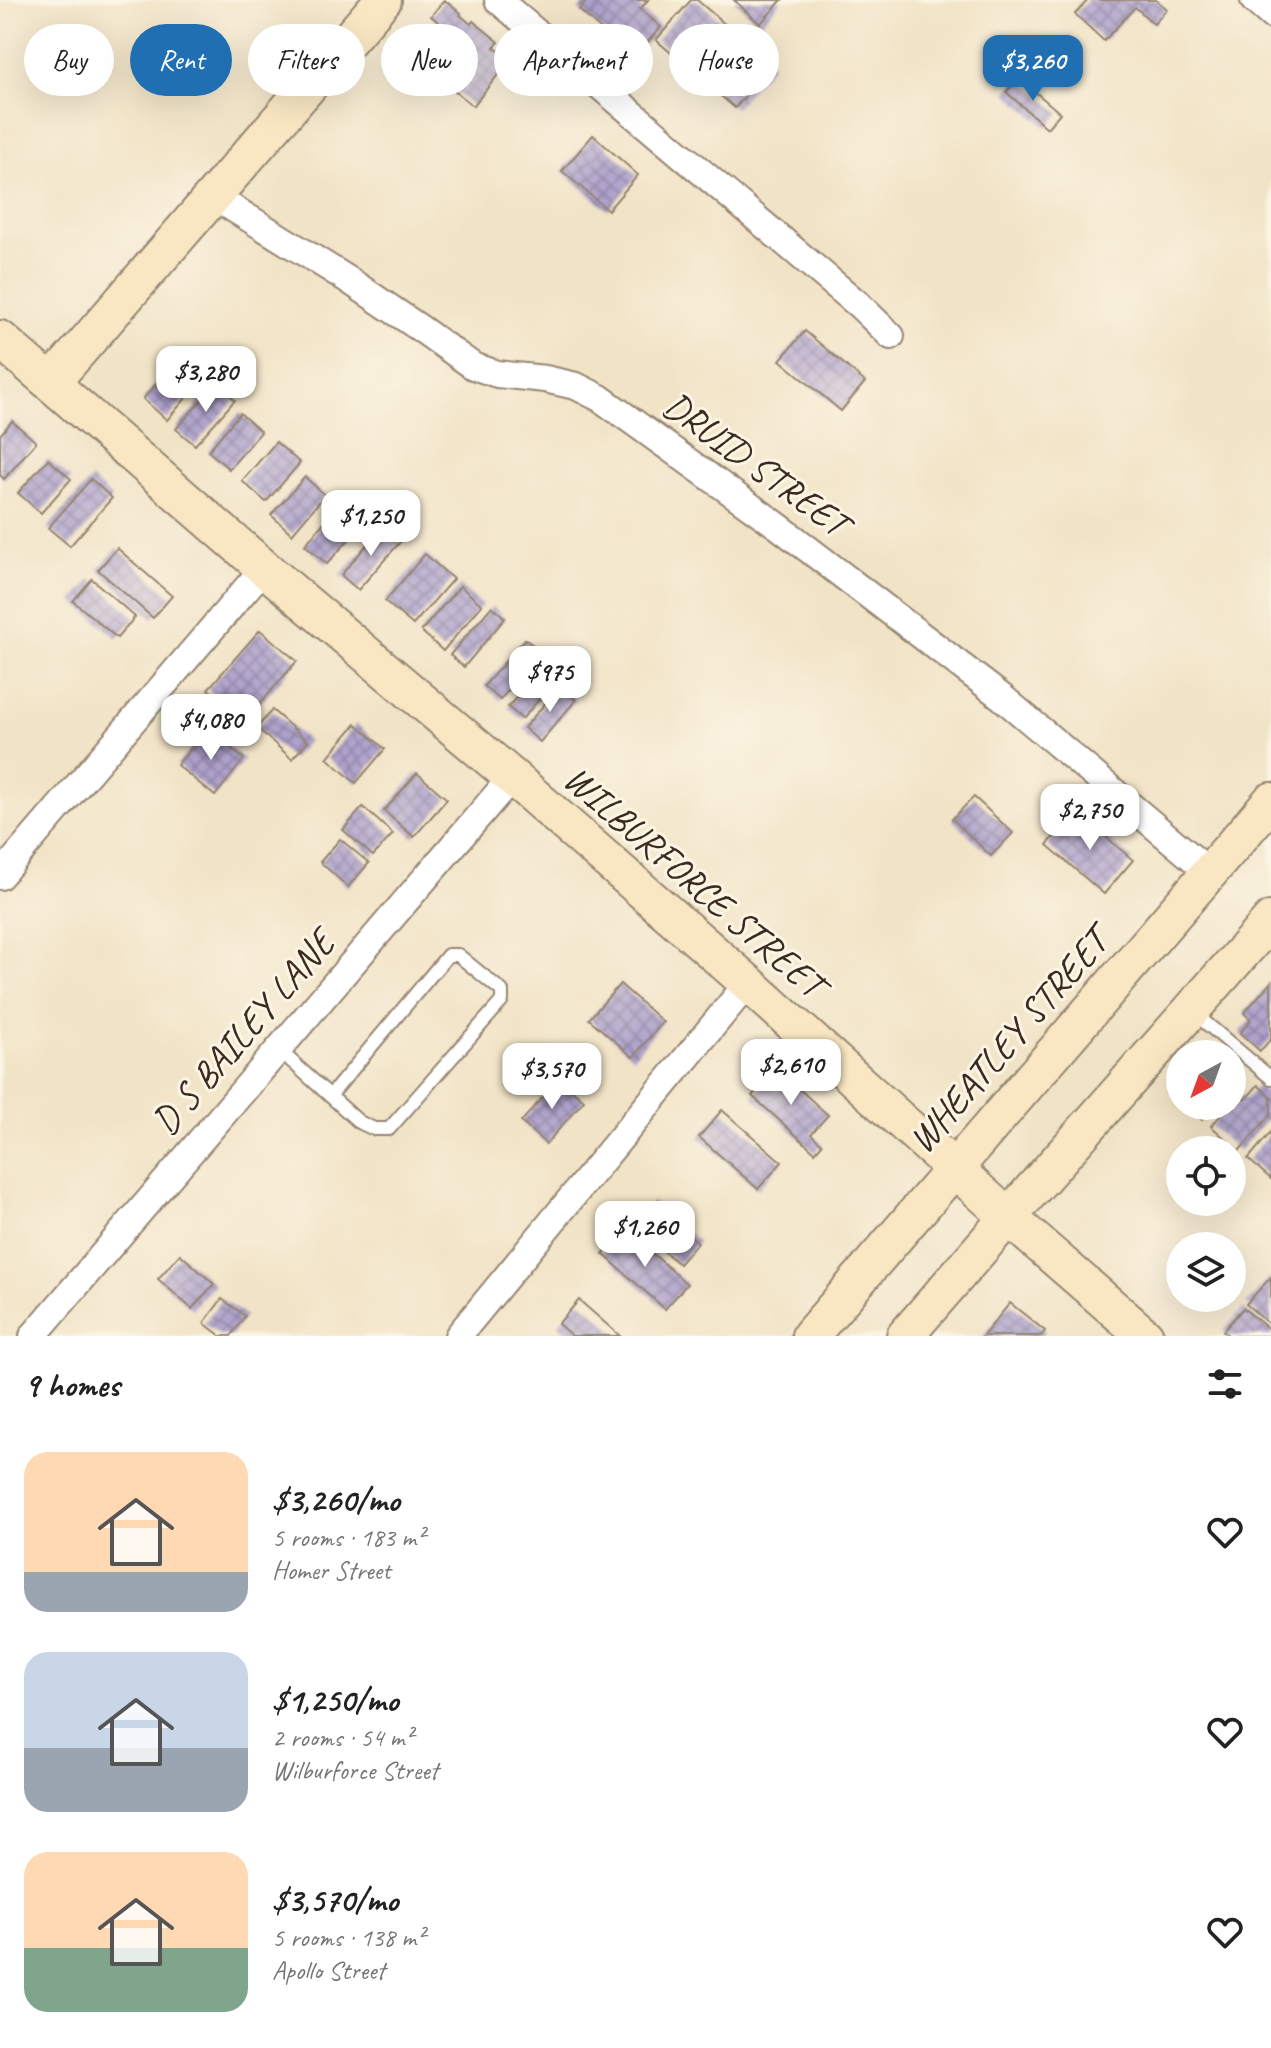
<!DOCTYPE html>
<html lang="en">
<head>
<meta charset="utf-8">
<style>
	:root { --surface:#fff; --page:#f6f6f6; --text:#222; --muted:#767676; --accent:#1f6fb2 }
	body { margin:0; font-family:Caveat,sans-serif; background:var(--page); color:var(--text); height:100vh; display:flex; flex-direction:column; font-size:30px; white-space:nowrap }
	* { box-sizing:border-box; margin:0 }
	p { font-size:26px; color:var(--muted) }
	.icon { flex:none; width:44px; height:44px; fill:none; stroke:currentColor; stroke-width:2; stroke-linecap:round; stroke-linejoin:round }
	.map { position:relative; height:1336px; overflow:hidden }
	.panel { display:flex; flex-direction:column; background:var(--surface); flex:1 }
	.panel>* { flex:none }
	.guide { position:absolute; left:24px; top:24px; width:800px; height:72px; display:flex; gap:16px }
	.needle { width:52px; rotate:221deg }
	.controls { position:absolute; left:1166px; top:1040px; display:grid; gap:16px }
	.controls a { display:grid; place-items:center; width:80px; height:80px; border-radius:50%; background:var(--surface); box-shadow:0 8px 32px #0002; font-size:40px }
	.price { position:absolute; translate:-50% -68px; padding:0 18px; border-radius:16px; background:#fff; color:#222; font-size:26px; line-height:52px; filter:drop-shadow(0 2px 4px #0008) }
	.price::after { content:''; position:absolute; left:50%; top:48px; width:24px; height:18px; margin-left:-12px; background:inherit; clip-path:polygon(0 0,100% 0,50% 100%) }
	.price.selected { background:var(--accent); color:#fff }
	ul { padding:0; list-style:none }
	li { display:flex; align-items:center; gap:24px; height:200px; padding:0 24px }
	li span { display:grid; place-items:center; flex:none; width:224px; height:160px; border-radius:24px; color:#555 }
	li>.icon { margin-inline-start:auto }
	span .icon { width:96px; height:96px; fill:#fffc; stroke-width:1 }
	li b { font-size:34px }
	h2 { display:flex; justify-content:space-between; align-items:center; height:96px; padding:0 24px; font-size:34px }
	.chip { padding:0 28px; border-radius:36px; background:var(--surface); box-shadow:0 8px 32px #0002; font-size:28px; line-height:72px }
	.chip.selected { background:var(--accent); color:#fff }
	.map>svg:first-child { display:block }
	.building { fill:url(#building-cross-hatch) }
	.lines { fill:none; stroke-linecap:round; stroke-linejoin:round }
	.lane-casing { stroke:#968672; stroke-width:16 }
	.street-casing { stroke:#968672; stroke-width:30 }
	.secondary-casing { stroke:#968672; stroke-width:40 }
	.lane { stroke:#fff; stroke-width:12 }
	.street { stroke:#fff; stroke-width:26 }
	.secondary { stroke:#f9e7c3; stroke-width:36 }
	.labels { text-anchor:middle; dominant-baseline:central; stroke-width:6; stroke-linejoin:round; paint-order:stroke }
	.street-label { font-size:38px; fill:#3b2a1e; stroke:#fcf5e5 }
</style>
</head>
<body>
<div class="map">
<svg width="1271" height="1336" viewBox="0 0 1271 1336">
	<defs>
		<pattern id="building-cross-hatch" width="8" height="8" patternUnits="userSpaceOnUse" patternTransform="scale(2)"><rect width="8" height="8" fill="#aea1cc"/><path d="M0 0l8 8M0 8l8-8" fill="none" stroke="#8f83a5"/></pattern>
	</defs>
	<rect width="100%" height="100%" fill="#fcf5e5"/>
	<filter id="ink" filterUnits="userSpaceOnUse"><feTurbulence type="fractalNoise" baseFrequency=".0125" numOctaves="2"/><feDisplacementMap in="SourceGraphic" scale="16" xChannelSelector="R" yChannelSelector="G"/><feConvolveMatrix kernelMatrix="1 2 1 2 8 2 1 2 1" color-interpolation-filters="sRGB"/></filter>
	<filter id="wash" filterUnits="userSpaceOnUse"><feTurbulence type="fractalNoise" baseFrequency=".006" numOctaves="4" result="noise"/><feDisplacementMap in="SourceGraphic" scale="32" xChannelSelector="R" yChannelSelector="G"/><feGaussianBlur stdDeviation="1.8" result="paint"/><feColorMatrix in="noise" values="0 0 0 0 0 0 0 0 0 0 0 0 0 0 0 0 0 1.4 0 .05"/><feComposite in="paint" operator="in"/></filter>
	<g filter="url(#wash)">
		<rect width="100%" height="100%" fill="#f1e3c6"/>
		<g id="blocks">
			<g class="building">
				<polygon points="444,0 461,13 460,15 471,24 473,21 499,42 494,47 510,60 473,106 454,90 467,74 450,61 437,77 404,50 422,27 438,40 447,29 431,16"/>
				<polygon points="588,0 648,0 640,9 661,27 633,58 579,10"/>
				<polygon points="691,0 697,0 772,65 735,108 656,40"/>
				<polygon points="734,0 782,0 760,24"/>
				<polygon points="1088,0 1156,0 1167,9 1154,24 1135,7 1104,41 1075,14"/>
				<polygon points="1019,78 1060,113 1047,128 1006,92"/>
				<polygon points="593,135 638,175 608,210 562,171"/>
				<polygon points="805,331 865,382 841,411 780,360"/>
				<polygon points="169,369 193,390 167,420 143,399"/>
				<polygon points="216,384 235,400 195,445 176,429"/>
				<polygon points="240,413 261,432 229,469 208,451"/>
				<polygon points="12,421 36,442 4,479 0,475 0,435"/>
				<polygon points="276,442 300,463 266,502 242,481"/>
				<polygon points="48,459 71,479 41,513 18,493"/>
				<polygon points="305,477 325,495 292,534 271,515"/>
				<polygon points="91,479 112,498 70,546 48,528"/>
				<polygon points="335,509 358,529 327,564 305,545"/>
				<polygon points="383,526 401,541 358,590 341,575"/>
				<polygon points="117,548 172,596 153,618 98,570"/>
				<polygon points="425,554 453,579 413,625 385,601"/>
				<polygon points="92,579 135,617 117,638 73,601"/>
				<polygon points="460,586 482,605 443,651 421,631"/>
				<polygon points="492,606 505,618 464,667 450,655"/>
				<polygon points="260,630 297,661 245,721 208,689"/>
				<polygon points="525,639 541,652 500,700 484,686"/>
				<polygon points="549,660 563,672 522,719 508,707"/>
				<polygon points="560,686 576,700 540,742 524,728"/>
				<polygon points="272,710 308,741 292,759 257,728"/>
				<polygon points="356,724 385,749 356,783 327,758"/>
				<polygon points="207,729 244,759 215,796 177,765"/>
				<polygon points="417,773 447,799 414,837 384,811"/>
				<polygon points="974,797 1013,833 991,856 952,819"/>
				<polygon points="363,807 393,834 373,856 343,830"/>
				<polygon points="1076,811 1133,860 1104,894 1047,845"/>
				<polygon points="340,839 369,863 348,887 320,862"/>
				<polygon points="1271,982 1271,1039 1260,1051 1240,1033 1251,1020 1244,1013"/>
				<polygon points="620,984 663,1022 633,1057 589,1019"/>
				<polygon points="1232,1064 1243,1073 1232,1086"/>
				<polygon points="776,1068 828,1115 811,1134 822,1144 815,1152 752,1096"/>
				<polygon points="559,1079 584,1100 546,1144 521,1122"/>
				<polygon points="1258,1085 1271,1097 1271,1114 1239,1151 1211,1126 1229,1106 1232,1106 1232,1102 1239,1094 1245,1100"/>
				<polygon points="1186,1106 1215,1106 1202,1120"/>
				<polygon points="722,1110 782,1162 758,1189 699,1137"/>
				<polygon points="1271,1132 1271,1179 1248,1159"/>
				<polygon points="652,1202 698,1242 679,1264 633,1225"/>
				<polygon points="625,1229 687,1284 665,1309 603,1254"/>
				<polygon points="180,1254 214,1284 192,1309 158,1279"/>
				<polygon points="1271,1277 1271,1326 1246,1304"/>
				<polygon points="222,1299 245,1316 231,1336 221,1336 204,1323"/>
				<polygon points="579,1300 620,1336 572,1336 558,1324"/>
				<polygon points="1010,1303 1045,1331 1041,1336 983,1336"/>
				<polygon points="1243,1308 1271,1331 1271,1336 1229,1336 1223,1331"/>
			</g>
		</g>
	</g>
	<g filter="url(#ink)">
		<use href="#blocks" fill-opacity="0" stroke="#968672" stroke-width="2"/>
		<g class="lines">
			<g class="lane-casing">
				<g id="lane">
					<polyline points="1194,1013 1271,1078"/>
					<polyline points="278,1049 359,1122 374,1129 389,1129 502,1001 502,991 458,955 448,955 330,1096"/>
				</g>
			</g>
			<g class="street-casing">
				<g id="street">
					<polyline points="498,0 859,305 891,336"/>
					<polyline points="1254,0 1271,15"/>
					<polyline points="213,196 347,279 421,329 473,366 497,374 545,379 576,386 600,398 778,526 1003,698 1209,872"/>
					<polyline points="0,876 264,568"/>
					<polyline points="33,1336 512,777"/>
					<polyline points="458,1336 748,983"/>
				</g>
			</g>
			<g class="secondary-casing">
				<g id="secondary">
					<polyline points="0,339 264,568 512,777 748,983 1008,1217 1145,1336"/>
					<polyline points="51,383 383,0"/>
					<polyline points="810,1336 1271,801"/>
					<polyline points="905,1336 1008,1217 1271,920"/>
				</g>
			</g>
			<use href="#lane" class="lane"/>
			<use href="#street" class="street"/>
			<use href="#secondary" class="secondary"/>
		</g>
	</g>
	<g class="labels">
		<g class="street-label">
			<text transform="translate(756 464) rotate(36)">DRUID STREET</text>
			<text transform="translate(694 881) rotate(41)">WILBURFORCE STREET</text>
			<text transform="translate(243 1032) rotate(-49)">D S BAILEY LANE</text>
			<text transform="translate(1008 1041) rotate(-49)">WHEATLEY STREET</text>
		</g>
	</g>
</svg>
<div class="controls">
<a><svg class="needle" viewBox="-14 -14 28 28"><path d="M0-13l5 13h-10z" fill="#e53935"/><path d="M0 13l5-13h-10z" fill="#767676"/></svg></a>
<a><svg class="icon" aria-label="locate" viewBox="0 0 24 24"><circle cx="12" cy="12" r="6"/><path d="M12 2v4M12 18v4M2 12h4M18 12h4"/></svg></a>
<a><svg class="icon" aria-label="layers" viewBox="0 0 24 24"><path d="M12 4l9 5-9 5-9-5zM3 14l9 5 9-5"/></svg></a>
</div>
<b class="price selected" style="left:1033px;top:103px">$3,260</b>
<b class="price" style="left:206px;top:414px">$3,280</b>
<b class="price" style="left:371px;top:558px">$1,250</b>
<b class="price" style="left:550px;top:714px">$975</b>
<b class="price" style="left:211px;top:762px">$4,080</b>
<b class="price" style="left:1090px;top:852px">$2,750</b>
<b class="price" style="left:791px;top:1107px">$2,610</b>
<b class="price" style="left:552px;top:1111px">$3,570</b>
<b class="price" style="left:645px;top:1269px">$1,260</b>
<div class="guide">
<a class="chip">Buy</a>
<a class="chip selected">Rent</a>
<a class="chip">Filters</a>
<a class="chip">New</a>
<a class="chip">Apartment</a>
<a class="chip">House</a>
</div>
</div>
<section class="panel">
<h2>9 homes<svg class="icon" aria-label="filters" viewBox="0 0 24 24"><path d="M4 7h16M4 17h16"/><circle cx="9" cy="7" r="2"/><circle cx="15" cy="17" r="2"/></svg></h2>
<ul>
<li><span style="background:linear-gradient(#ffd9b3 75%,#9aa5b1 0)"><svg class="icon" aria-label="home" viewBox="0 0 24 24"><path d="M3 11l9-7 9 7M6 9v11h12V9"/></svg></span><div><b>$3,260/mo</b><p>5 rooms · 183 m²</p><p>Homer Street</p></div><svg class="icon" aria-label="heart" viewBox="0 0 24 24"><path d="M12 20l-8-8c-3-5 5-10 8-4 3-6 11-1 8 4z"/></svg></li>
<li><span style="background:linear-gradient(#c9d6e8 60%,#9aa5b1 0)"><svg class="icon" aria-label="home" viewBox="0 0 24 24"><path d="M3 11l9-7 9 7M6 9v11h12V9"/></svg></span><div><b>$1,250/mo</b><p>2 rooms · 54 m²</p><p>Wilburforce Street</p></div><svg class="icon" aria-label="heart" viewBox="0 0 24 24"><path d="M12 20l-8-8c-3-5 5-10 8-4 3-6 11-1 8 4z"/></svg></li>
<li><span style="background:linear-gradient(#ffd9b3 60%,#7fa58c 0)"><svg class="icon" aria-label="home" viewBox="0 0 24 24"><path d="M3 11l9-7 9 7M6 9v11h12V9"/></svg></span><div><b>$3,570/mo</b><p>5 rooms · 138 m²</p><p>Apollo Street</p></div><svg class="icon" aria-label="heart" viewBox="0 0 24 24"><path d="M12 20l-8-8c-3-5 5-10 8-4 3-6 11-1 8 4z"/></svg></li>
</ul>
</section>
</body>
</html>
